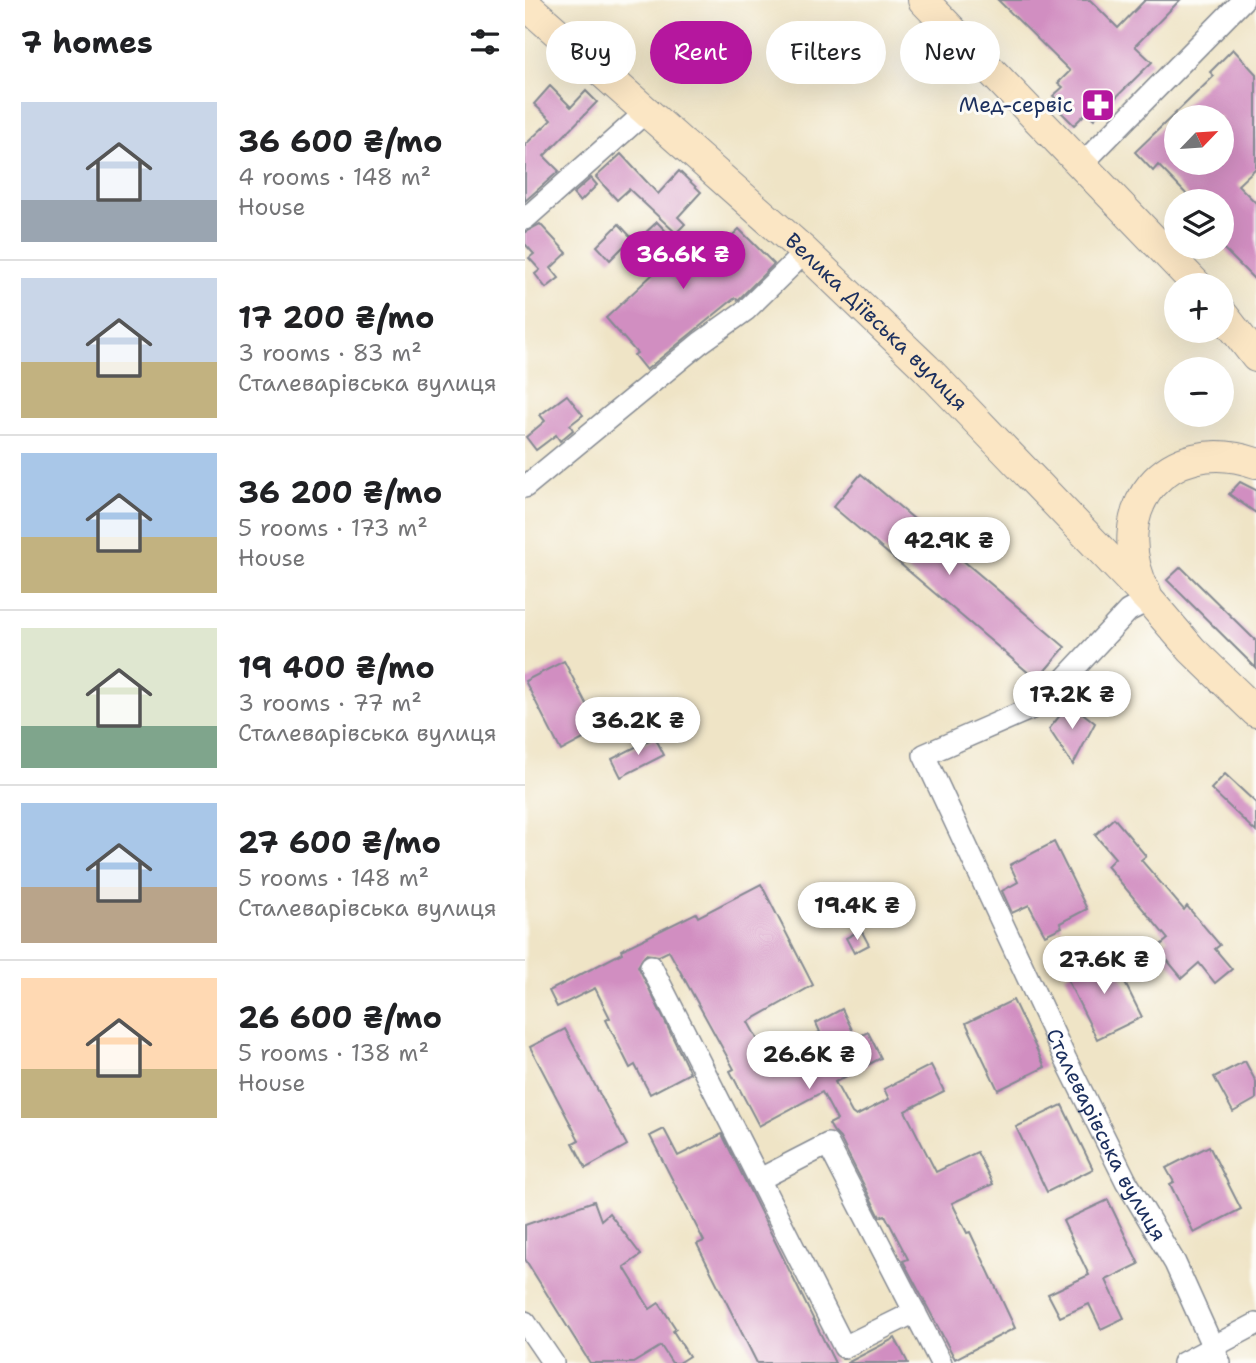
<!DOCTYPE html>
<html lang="en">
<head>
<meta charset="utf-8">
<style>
	:root { --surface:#fff; --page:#f2f2f2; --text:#202124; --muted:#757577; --line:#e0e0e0; --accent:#b5179e }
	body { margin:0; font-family:"Shantell Sans",sans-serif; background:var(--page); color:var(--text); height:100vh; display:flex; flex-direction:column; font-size:26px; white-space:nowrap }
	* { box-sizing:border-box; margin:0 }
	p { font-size:23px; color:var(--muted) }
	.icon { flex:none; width:38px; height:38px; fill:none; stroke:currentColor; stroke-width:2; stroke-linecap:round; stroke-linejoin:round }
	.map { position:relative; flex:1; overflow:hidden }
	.side { display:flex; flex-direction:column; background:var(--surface); width:525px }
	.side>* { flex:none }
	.hud { position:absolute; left:21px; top:21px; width:604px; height:63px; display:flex; gap:14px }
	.needle { width:46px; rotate:65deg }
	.fabs { position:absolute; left:639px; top:105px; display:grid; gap:14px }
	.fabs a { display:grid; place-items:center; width:70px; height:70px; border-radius:50%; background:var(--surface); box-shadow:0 7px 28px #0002; font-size:35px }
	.price { position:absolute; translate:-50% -60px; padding:0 16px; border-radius:24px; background:#fff; color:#222; font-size:23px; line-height:46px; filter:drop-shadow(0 2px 4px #0008) }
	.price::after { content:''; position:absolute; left:50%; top:42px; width:21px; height:16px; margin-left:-10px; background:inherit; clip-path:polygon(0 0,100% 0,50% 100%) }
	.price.current { background:var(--accent); color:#fff }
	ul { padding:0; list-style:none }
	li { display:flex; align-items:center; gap:21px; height:175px; padding:0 21px }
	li+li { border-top:2px solid var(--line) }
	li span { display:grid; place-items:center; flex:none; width:196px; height:140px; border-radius:0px; color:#555 }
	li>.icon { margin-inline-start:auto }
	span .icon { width:84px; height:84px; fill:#fffc; stroke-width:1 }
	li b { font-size:30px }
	h2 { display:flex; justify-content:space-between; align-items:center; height:84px; padding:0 21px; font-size:30px }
	.pill { padding:0 24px; border-radius:32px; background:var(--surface); box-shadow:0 7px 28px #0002; font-size:24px; line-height:63px }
	.pill.current { background:var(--accent); color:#fff }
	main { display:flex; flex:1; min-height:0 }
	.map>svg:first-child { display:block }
	.building { fill:#d18ec1; fill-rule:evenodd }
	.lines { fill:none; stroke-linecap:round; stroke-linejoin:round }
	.minor-casing { stroke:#858a92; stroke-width:24 }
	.secondary-casing { stroke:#858a92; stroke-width:32 }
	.minor { stroke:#fff; stroke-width:21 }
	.secondary { stroke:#fbe6c4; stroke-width:30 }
	.labels { text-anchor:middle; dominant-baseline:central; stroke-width:6; stroke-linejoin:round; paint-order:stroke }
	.poi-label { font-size:21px; fill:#1b2f5e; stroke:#fdfcf7; text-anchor:end }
	.street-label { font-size:21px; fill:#1b2f5e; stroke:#fdfcf7 }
</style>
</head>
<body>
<main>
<section class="side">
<h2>7 homes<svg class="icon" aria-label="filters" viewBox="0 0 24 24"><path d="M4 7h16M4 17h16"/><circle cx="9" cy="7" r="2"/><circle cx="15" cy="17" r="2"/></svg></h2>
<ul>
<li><span style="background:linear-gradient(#c9d6e8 70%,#9aa5b1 0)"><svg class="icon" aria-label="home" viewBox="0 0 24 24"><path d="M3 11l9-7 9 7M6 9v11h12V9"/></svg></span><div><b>36 600 ₴/mo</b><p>4 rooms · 148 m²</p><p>House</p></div></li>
<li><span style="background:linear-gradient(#c9d6e8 60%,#c2b280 0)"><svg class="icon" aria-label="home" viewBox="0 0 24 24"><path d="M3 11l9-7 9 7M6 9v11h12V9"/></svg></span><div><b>17 200 ₴/mo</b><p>3 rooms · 83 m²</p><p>Сталеварівська вулиця</p></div></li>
<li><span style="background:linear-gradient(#a9c7e8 60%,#c2b280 0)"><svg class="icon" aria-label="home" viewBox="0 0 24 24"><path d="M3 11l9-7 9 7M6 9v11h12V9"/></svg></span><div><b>36 200 ₴/mo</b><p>5 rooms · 173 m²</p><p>House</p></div></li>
<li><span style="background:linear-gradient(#dfe7d0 70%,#7fa58c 0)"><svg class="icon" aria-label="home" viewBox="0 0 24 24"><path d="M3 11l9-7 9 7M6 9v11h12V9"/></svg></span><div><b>19 400 ₴/mo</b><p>3 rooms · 77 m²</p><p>Сталеварівська вулиця</p></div></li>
<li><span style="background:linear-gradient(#a9c7e8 60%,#b9a48a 0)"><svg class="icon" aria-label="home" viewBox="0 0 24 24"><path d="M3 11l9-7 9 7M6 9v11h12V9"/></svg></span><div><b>27 600 ₴/mo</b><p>5 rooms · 148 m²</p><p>Сталеварівська вулиця</p></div></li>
<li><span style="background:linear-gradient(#ffd9b3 65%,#c2b280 0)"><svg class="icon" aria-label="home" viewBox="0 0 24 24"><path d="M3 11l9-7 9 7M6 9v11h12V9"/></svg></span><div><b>26 600 ₴/mo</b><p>5 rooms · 138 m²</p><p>House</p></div></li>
</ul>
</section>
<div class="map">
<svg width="731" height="1363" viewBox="0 0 731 1363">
	<rect width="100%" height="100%" fill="#fdfcf7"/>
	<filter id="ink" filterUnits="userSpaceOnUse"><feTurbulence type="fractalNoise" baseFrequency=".0143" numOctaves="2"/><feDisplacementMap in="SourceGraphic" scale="14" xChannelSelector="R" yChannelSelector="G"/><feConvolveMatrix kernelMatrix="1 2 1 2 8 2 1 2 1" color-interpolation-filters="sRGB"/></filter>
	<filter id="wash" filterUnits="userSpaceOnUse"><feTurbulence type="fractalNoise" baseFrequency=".00686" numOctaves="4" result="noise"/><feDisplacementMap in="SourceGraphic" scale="28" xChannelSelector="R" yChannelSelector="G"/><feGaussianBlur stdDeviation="1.57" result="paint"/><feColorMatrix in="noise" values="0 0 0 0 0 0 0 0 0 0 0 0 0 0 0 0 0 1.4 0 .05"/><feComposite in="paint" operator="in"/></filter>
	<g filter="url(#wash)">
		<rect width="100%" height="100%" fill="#efe4c6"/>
		<g id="blocks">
			<g class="building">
				<polygon points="473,0 565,0 593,28 620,0 655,0 610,46 627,62 569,119 562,112 549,125 528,104 532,99 528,96 538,87 533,83 545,71"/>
				<path d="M708,49L731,74V168L713,185L731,203V281L696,246V201H668L633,165L628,171L610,152L689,76L685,72ZM651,117H696V163H651Z"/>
				<polygon points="25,86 46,107 61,91 72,102 19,156 34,171 0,201 0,145 26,120 9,104"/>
				<polygon points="96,154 133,194 154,171 176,192 153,217 160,224 151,233 104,189 92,200 71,177"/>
				<polygon points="66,178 72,185 55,202 48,194"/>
				<polygon points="132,222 175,267 214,229 249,264 213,300 210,298 121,370 109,355 112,353 81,318 128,274 104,248"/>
				<polygon points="15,224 42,253 26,268 34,278 21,288 10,274 15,270 4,258 9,254 0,244 0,232"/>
				<polygon points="94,224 107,238 85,260 72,246"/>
				<polygon points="42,395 58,415 45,425 48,430 35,441 31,435 11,450 1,437 20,421 15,415"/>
				<polygon points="336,474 540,647 512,680 308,507"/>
				<polygon points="715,482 731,490 731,513 704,494"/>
				<polygon points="656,567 731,641 731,668 642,580"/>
				<polygon points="39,661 75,730 36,751 0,681"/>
				<polygon points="545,703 570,723 548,765 524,729"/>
				<polygon points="130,737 139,755 96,777 87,759"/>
				<polygon points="700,774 731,803 731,832 686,789"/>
				<polygon points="589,818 621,856 616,860 659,910 662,906 695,945 690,949 707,969 690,983 674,963 657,978 632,948 643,939 582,866 590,858 570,835"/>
				<polygon points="529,842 562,909 535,923 537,927 520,935 504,905 487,913 477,891 493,882 485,865"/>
				<polygon points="236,884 288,985 223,1022 240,1053 252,1046 256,1053 295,1032 291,1023 317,1009 331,1038 343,1032 356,1058 310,1082 327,1113 331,1116 364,1099 359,1089 406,1065 419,1091 380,1111 411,1172 452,1152 468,1184 427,1203 442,1233 445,1232 490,1328 430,1359 378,1261 383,1259 360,1215 355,1217 315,1138 309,1132 304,1124 312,1120 297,1092 234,1126 205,1071 209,1069 144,951 134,956 121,954 113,966 165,1073 125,1094 110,1065 105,1068 81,1020 85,1018 70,988 32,1007 24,991 97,953 96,950 171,913 173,917"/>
				<polygon points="336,930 344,945 329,953 321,938"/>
				<polygon points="585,953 617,1017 572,1039 540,975"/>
				<polygon points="488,1000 520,1067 473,1090 441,1023"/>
				<polygon points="40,1029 102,1145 61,1168 48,1143 54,1140 5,1047"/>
				<polygon points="720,1061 731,1082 731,1099 708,1112 689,1077"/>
				<polygon points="537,1105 568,1169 522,1192 491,1127"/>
				<polygon points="139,1129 153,1156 197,1134 310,1363 232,1363 172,1244 179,1241 125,1136"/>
				<polygon points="684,1146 716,1209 669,1233 645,1184 649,1182 641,1168"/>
				<polygon points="583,1200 614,1264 581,1280 599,1318 576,1329 564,1304 535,1317 523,1294 564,1275 538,1221"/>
				<polygon points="69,1201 76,1220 84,1213 116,1255 99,1267 125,1309 134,1303 151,1329 148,1331 164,1356 153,1363 147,1363 136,1346 108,1363 65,1363 0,1259 0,1225"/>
				<polygon points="370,1338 383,1363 322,1363"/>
			</g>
		</g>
	</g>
	<g filter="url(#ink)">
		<use href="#blocks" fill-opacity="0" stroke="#858a92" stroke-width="2"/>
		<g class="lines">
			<g class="minor-casing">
				<g id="minor">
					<polyline points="557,164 718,0"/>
					<polyline points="0,219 123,110"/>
					<polyline points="0,487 175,343 221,310 280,252"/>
					<path id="s1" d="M624,600L603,611L516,704L399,755L541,1060L601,1181L650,1263L695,1363"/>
					<polyline points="126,966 319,1347 390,1312"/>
					<polyline points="235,1179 303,1144 416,1363"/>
					<polyline points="0,1322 28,1363"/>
					<polyline points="658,1363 731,1324"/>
				</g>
			</g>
			<g class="secondary-casing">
				<g id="secondary">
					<polyline points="398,0 672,285"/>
					<path id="s2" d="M0,4L280,252L401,368L624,600L667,650L731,712"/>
					<polyline points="696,312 731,357"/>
					<path d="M621,593C578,510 642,432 731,463"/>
				</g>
			</g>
			<use href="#minor" class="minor"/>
			<use href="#secondary" class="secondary"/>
		</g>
	</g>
	<defs>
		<g id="pharmacy-square" transform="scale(1.75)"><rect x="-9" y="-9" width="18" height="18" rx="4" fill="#b5179e" stroke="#fdfcf7"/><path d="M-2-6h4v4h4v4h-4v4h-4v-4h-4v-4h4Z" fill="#fff"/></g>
	</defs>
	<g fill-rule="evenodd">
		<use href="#pharmacy-square" x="573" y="105"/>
	</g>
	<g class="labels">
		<g class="poi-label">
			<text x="548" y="105">Мед-сервіс</text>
		</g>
		<g class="street-label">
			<text stroke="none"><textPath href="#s2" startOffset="474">Велика Діївська вулиця</textPath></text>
			<text stroke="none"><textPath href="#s1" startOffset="700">Сталеварівська вулиця</textPath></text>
		</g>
	</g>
</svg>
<div class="fabs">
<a><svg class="needle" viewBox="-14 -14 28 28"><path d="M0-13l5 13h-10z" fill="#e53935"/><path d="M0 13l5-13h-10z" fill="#757577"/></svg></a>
<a><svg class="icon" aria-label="layers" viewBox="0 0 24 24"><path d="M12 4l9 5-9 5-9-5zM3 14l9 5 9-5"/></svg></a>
<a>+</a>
<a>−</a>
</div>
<b class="price current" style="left:158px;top:291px">36.6K ₴</b>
<b class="price" style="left:424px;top:577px">42.9K ₴</b>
<b class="price" style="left:547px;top:731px">17.2K ₴</b>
<b class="price" style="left:113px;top:757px">36.2K ₴</b>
<b class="price" style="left:332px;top:942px">19.4K ₴</b>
<b class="price" style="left:579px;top:996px">27.6K ₴</b>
<b class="price" style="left:284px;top:1091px">26.6K ₴</b>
<div class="hud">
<a class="pill">Buy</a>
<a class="pill current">Rent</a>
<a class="pill">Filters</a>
<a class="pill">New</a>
</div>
</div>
</main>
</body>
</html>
